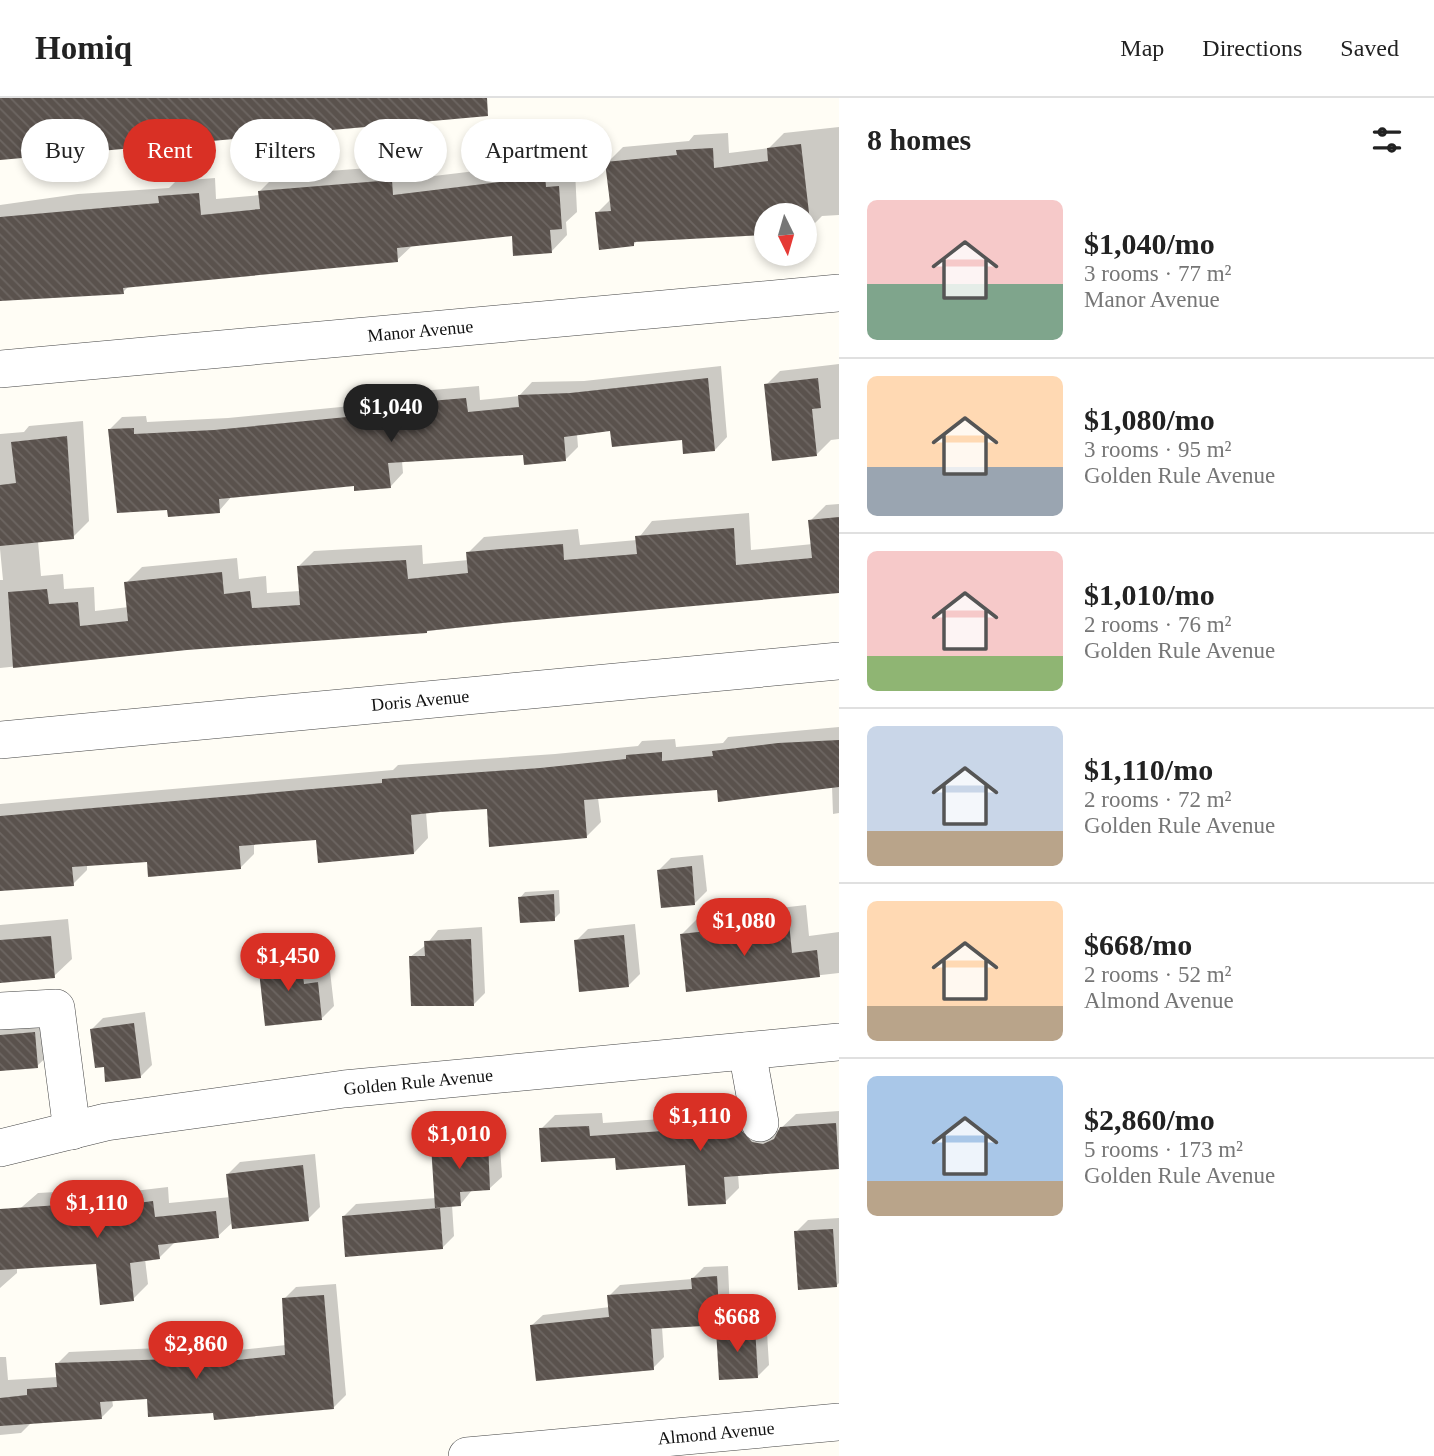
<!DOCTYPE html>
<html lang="en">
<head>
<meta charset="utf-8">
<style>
	:root { --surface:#fff; --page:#f2f2f2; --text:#222; --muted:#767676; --line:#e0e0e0; --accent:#d93025 }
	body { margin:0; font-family:Georgia,serif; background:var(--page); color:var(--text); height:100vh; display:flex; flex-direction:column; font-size:26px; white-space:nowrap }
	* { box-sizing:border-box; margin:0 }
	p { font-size:23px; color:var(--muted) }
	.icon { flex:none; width:38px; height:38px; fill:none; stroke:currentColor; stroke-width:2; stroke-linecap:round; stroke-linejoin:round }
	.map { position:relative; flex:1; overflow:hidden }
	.side { display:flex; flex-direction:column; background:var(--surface); width:595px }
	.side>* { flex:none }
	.hud { position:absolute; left:21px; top:21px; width:665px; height:63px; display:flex; gap:14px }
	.needle { width:46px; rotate:175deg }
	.controls { position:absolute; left:754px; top:105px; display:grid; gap:14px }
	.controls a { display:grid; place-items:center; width:63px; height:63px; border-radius:50%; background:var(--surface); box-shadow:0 4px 10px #0003; font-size:35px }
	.price { position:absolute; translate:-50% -60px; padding:0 16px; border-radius:24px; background:var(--accent); color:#fff; font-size:23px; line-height:46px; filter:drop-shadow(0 2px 4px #0008) }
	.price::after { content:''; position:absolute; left:50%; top:42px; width:21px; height:16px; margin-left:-10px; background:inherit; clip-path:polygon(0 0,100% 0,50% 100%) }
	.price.on { background:#222; color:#fff }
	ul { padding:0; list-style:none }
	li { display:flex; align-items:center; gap:21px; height:175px; padding:0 28px }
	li+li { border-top:2px solid var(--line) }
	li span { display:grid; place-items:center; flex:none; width:196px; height:140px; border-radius:10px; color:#555 }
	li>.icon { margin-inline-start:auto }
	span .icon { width:84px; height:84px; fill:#fffc; stroke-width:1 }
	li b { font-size:30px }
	h2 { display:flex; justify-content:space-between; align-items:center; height:84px; padding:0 28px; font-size:30px }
	.tag { padding:0 24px; border-radius:32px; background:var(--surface); box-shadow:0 4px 10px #0003; font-size:24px; line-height:63px }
	.tag.on { background:var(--accent); color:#fff }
	header { display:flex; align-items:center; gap:42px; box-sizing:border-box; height:98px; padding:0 35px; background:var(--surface); border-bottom:2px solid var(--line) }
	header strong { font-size:33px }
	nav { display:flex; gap:38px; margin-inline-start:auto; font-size:24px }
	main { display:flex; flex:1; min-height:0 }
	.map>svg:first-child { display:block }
	.shadow { fill:#0003 }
	.building { fill:url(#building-back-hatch) }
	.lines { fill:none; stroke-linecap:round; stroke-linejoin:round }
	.minor-casing { stroke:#444; stroke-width:38 }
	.minor { stroke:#fff; stroke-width:37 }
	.labels { text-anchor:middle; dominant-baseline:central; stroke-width:7; stroke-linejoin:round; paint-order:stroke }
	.street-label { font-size:18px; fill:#111; stroke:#fff }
</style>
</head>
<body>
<header>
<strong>Homiq</strong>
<nav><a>Map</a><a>Directions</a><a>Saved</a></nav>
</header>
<main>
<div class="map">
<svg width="839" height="1358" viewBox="0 0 839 1358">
	<defs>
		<pattern id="building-back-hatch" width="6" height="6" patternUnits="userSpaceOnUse" patternTransform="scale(1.75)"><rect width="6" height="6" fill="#5a524d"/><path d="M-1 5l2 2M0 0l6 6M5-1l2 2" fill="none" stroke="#6d6662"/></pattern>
	</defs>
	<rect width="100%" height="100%" fill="#fffdf5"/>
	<g class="shadow">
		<polygon points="839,29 839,117 822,118 810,130 805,131 805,117 766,117 766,133 638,142 634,146 597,115 611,101 607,65 623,49 689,43 694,37 728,35 729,55 769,50 784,35"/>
		<polygon points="560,46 562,74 575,72 577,114 566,124 567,137 551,154 514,136 413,147 397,162 129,188 123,194 0,201 0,107 78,96 169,90 176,83 215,80 216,101 261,97 260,93 276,77 408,67 409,81 509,69 509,64 525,48"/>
		<polygon points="839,266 839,341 831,342 817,356 766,287 780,273"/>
		<polygon points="721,268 727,339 715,352 683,340 612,332 577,336 578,349 565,362 524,355 402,363 403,375 391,388 355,386 232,398 219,413 169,410 109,332 122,319 146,318 147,324 228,320 351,308 361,298 479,288 480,302 519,298 532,284 584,283"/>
		<polygon points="83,323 89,423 73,439 38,443 41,478 63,476 64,491 94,489 95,513 129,509 126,485 142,469 237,460 239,481 266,478 267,495 300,493 298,469 314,453 422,447 423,466 469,462 468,455 484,439 578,431 580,447 637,442 652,423 749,415 751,452 813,446 810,423 826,407 839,406 839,493 429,531 427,534 187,551 0,570 0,482 3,482 0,451 0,336 24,334 29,328"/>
		<polygon points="839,629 839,715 833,716 832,688 718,690 598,700 601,724 587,738 489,709 426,714 428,740 414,755 318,740 254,745 254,756 240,770 149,762 87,766 87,772 73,786 0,792 0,706 393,672 398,667 555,656 638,648 642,643 675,641 676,649 723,645 728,639"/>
		<polygon points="703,757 707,793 695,805 659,772 671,760"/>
		<polygon points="559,792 560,815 554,821 520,800 525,794"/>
		<polygon points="806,807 809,838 839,834 839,875 688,892 681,837 699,819"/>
		<polygon points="68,821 72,861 54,878 0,883 0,827"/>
		<polygon points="635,826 640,876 628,888 576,843 588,831"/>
		<polygon points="482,829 485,895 474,906 410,859 426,847 438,832"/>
		<polygon points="313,849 315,874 330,873 334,908 322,920 260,865 272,853"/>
		<polygon points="145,914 152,967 140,979 105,967 91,932 103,920"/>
		<polygon points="52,917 55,951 37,968 0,971 0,922"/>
		<polygon points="839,1013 839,1069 738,1076 739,1090 725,1104 687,1065 617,1058 541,1031 555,1017 602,1015 603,1025 734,1016 735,1020 755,1019 766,1031 778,1033 796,1016"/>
		<polygon points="499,1032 502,1079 490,1090 472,1092 460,1107 452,1107 454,1138 442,1150 344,1118 356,1106 436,1100 433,1048 445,1036"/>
		<polygon points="315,1056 320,1109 308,1121 233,1124 218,1138 175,1144 159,1160 145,1161 148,1186 133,1201 97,1164 17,1169 17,1175 0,1190 0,1128 38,1095 74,1093 74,1100 168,1089 169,1105 231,1099 228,1076 240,1064"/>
		<polygon points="839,1120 839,1185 836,1188 796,1134 808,1122"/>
		<polygon points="728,1168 730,1214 719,1225 662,1229 664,1259 653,1270 531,1228 543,1217 610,1209 609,1198 620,1187 692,1181 704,1169"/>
		<polygon points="336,1186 346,1297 334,1309 215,1313 149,1299 112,1301 113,1308 101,1320 32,1324 21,1335 0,1337 0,1259 6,1259 8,1282 58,1279 57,1266 69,1254 182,1249 183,1258 286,1247 284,1201 296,1189"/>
		<polygon points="766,1218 769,1267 757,1279 718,1231 730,1219"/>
	</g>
	<g class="building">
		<polygon points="0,0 487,0 488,18 0,62"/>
		<polygon points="801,46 811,132 805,133 805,117 766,117 766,137 634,144 634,148 599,152 595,114 611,113 605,64 677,57 676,52 713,50 714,70 768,63 767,50"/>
		<polygon points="544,61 546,89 559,88 562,131 550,132 552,155 513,158 512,138 397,150 398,164 123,190 124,196 0,203 0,119 159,105 158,98 199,95 201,117 260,111 258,93 392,82 393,97 508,83 507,64"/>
		<polygon points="708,280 715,353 683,356 682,342 612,349 610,333 564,339 566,363 524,367 523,357 388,365 391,390 354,393 354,388 219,401 220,415 168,419 167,412 117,415 108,331 134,330 134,336 214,332 347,319 346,310 466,300 468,314 519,309 518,297 570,295"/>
		<polygon points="818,280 821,310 812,311 817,358 772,363 764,286"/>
		<polygon points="67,338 74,441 0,448 0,387 16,385 11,344"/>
		<polygon points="839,419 839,495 513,524 427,533 427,535 187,552 13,570 8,494 47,491 49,506 78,504 80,528 128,523 124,484 222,474 224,496 250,493 252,510 300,507 297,468 406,462 408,481 468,475 466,454 563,446 564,462 637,456 635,438 734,430 736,467 812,460 808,422"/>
		<polygon points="839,642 839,689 718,704 717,692 584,702 587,740 489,749 487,711 440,714 411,717 414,756 318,765 316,742 239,748 241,771 148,779 147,764 72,769 74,788 0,793 0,718 382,685 382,681 540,670 626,661 626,657 662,654 662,663 713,658 712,653 778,645"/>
		<polygon points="692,768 695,807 661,810 657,772"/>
		<polygon points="554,796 555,823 520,825 518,799"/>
		<polygon points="789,824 792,855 817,852 820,879 686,894 680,836"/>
		<polygon points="624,837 629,889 579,894 574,842"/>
		<polygon points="51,838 55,880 0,885 0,842"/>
		<polygon points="471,841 474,908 411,908 409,858 425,858 424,843"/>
		<polygon points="301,860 304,886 318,884 322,922 265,928 258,864"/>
		<polygon points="134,925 141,980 105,984 104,969 95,970 90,931"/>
		<polygon points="35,934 38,970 0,973 0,937"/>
		<polygon points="836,1025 839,1071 724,1079 726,1106 688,1108 685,1067 616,1072 615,1060 541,1064 539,1030 589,1028 590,1038 721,1029 721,1033 741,1032 752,1044 763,1046 774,1041 780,1029"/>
		<polygon points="488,1043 490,1092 460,1094 461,1108 435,1110 431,1047"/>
		<polygon points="303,1067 309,1123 232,1131 226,1076"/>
		<polygon points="153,1103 155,1119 216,1113 219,1140 158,1147 160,1161 130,1165 134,1203 100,1207 96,1166 0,1172 0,1111 59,1107 60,1115"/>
		<polygon points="440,1110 443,1151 345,1159 342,1118"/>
		<polygon points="833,1131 837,1189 798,1192 794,1133"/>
		<polygon points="717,1178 720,1227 651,1231 654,1272 536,1283 530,1227 609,1219 607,1197 692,1191 691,1180"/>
		<polygon points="324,1197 334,1311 214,1322 213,1315 148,1319 147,1301 100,1304 102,1321 0,1328 0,1300 27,1297 27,1291 57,1289 55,1265 171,1261 171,1269 285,1257 282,1200"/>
		<polygon points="755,1229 758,1280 719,1282 716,1231"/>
	</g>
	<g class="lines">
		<g class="minor-casing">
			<g id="minor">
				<path id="s1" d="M0,271L839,195"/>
				<path id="s2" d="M0,642L839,563"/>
				<polyline points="0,913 56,910 72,1033"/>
				<polyline points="747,953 760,1025"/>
				<path id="s3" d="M0,1050L106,1024L344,991L839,944"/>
				<path id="s4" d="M467,1358L839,1324"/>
			</g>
		</g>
		<use href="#minor" class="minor"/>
	</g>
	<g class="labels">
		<g class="street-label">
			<text stroke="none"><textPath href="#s1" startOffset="422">Manor Avenue</textPath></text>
			<text stroke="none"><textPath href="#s2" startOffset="422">Doris Avenue</textPath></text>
			<text stroke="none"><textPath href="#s3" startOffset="424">Golden Rule Avenue</textPath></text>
			<text stroke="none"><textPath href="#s4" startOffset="250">Almond Avenue</textPath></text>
		</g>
	</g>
</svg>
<div class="controls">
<a><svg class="needle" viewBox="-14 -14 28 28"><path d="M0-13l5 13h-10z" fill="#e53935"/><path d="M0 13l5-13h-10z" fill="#767676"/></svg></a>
</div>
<b class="price on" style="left:391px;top:346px">$1,040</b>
<b class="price" style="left:744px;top:860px">$1,080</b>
<b class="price" style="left:288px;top:895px">$1,450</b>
<b class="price" style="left:700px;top:1055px">$1,110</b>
<b class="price" style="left:459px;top:1073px">$1,010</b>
<b class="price" style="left:97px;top:1142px">$1,110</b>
<b class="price" style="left:737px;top:1256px">$668</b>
<b class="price" style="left:196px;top:1283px">$2,860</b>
<div class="hud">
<a class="tag">Buy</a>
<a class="tag on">Rent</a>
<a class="tag">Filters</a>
<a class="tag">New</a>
<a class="tag">Apartment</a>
</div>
</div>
<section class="side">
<h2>8 homes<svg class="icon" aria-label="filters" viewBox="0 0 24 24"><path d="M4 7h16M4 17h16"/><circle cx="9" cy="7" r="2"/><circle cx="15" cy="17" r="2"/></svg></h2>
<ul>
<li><span style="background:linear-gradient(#f6c9c9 60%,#7fa58c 0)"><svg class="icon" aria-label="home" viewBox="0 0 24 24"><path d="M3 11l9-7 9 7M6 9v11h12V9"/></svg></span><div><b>$1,040/mo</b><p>3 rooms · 77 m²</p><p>Manor Avenue</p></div></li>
<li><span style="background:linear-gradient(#ffd9b3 65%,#9aa5b1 0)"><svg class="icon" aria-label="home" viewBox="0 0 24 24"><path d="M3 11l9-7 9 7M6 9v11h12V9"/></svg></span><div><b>$1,080/mo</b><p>3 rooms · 95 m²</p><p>Golden Rule Avenue</p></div></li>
<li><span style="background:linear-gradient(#f6c9c9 75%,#8fb573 0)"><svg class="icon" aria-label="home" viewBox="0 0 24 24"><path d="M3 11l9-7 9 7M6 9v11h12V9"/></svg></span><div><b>$1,010/mo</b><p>2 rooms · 76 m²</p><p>Golden Rule Avenue</p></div></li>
<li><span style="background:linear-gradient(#c9d6e8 75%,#b9a48a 0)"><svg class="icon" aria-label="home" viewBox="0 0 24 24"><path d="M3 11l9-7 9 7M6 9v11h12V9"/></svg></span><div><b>$1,110/mo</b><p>2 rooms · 72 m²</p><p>Golden Rule Avenue</p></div></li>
<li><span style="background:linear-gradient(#ffd9b3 75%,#b9a48a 0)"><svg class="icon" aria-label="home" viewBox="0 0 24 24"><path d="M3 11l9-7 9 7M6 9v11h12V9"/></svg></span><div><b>$668/mo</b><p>2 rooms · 52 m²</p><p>Almond Avenue</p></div></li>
<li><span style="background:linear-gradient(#a9c7e8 75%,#b9a48a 0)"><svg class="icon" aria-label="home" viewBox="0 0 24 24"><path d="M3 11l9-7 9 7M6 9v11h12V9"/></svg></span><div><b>$2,860/mo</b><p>5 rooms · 173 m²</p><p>Golden Rule Avenue</p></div></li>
</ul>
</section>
</main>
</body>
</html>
